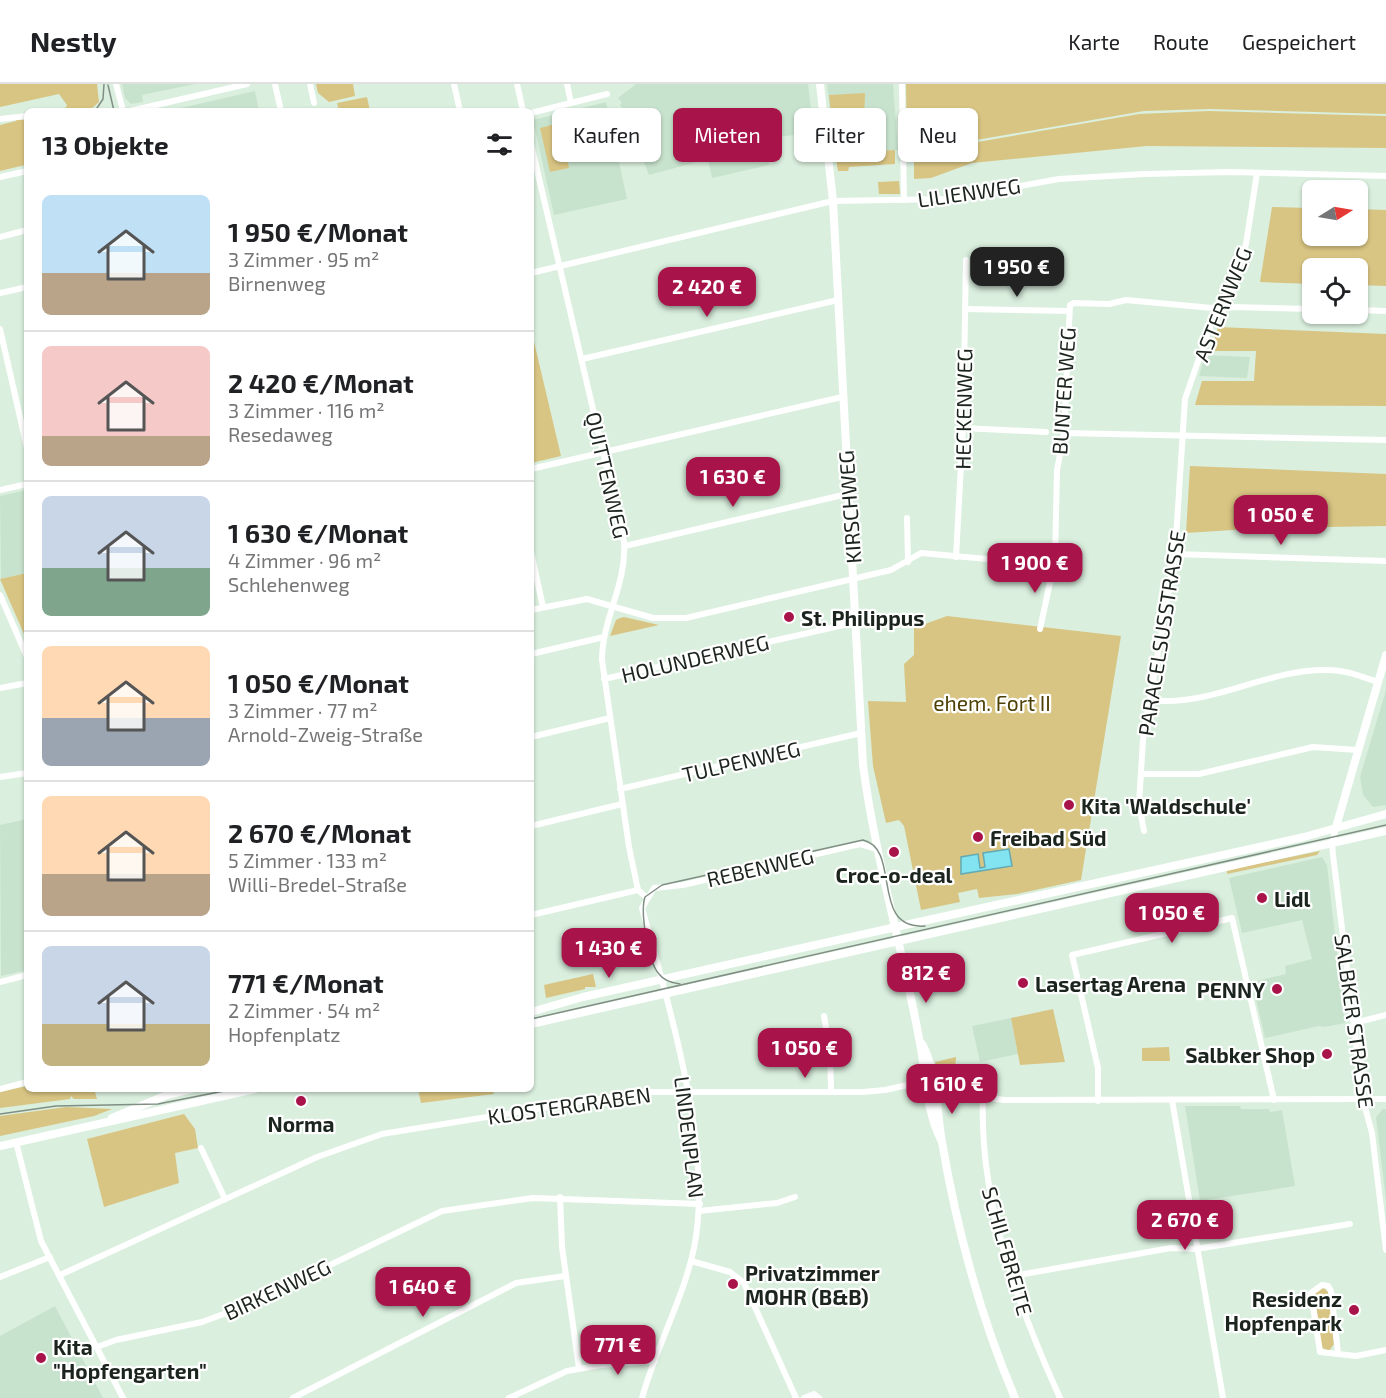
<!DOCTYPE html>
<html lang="de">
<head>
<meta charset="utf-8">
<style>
	:root { --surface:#fff; --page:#f6f6f6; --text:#202124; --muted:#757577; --line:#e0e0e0; --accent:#a81449 }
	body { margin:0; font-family:"Exo 2",sans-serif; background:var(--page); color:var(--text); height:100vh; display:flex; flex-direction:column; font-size:22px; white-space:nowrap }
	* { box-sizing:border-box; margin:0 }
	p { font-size:20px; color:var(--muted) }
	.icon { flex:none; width:33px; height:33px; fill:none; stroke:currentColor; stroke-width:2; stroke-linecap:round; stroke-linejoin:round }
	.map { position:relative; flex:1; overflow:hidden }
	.panel { position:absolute; left:24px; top:24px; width:510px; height:984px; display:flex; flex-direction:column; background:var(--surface); border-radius:9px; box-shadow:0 2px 4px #0004 }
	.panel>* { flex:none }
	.top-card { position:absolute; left:552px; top:24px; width:570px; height:54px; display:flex; gap:12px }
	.needle { width:39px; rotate:79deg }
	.tools { position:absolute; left:1302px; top:96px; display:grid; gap:12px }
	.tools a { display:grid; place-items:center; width:66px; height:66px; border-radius:9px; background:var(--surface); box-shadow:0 2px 4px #0004; font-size:30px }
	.price { position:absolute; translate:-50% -51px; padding:0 14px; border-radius:12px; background:var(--accent); color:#fff; font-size:20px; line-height:39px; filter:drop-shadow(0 2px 3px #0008) }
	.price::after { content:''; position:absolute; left:50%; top:36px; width:18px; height:14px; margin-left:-9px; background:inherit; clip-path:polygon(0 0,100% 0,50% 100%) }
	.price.on { background:#222; color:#fff }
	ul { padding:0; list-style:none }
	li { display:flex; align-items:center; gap:18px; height:150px; padding:0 18px }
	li+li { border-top:2px solid var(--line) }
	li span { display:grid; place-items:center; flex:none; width:168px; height:120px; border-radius:9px; color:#555 }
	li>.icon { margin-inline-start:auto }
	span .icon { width:72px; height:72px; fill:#fffc; stroke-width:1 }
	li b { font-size:26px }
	h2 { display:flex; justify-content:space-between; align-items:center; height:72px; padding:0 18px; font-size:26px }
	.pill { padding:0 21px; border-radius:9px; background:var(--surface); box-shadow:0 2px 4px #0004; font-size:21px; line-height:54px }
	.pill.on { background:var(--accent); color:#fff }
	header { display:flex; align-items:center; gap:36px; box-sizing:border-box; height:84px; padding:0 30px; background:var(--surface); border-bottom:2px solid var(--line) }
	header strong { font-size:28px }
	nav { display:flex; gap:33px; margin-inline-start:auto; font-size:21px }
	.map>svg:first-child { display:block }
	.built { fill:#c8e3cd }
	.green { fill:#d9c583 }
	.water { fill:#82e3f1; stroke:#63aab2; stroke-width:1.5 }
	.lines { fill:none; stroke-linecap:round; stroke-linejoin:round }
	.street { stroke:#fff; stroke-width:6 }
	.secondary { stroke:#fff; stroke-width:8 }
	.tram { stroke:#808f83; stroke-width:1.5 }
	.poi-dot { fill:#a81449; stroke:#fff; stroke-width:2 }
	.labels { text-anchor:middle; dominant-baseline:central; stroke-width:4.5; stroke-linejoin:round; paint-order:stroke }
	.street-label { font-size:21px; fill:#1c241e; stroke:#fff }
	.poi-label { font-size:21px; font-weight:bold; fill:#1c241e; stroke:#fff; text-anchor:start }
	.park-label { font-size:21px; fill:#4e4004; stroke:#fff }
</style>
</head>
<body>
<header>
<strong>Nestly</strong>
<nav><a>Karte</a><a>Route</a><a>Gespeichert</a></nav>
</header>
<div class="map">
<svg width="1386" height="1314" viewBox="0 0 1386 1314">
	<rect width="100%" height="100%" fill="#daefde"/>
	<g class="built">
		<polygon points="122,0 195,0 142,11 143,18 131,20 125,14"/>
		<polygon points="636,0 808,0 814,49 767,54 769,81 712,94 708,75 649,91 641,71 642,52 620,21 622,19 618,14"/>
		<polygon points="827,0 893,0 898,66 835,69"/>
		<polygon points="255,7 259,27 168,27"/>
		<polygon points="606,18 627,115 554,131 533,36"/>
		<polygon points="1205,271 1250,273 1247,294 1199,292"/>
		<polygon points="27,406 27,489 1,495 0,412"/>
		<polygon points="1386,606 1386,721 1373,723 1363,711 1360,693"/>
		<polygon points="27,735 27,886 1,892 0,741"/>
		<polygon points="1322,773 1327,781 1345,939 1325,943 1319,942 1265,954 1252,898 1286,890 1285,882 1312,875 1302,836 1242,849 1229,794"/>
		<polygon points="1011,934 1018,970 980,978 972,942"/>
		<polygon points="1185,1022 1240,1022 1241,1025 1269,1025 1270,1028 1282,1026 1295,1102 1200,1117"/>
		<polygon points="1383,1025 1386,1025 1386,1116 1376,1033"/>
		<polygon points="55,1222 103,1314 0,1314 0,1252"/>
	</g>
	<g class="green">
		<polygon points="0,0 97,0 99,18 89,27 64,27 67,21 59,10 0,23"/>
		<polygon points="316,0 353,0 355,12 329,18 318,9"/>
		<polygon points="906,0 1386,0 1386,30 1210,25 1144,27 907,68"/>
		<polygon points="865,9 864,38 832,39 829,11"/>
		<polygon points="367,13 370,27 339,27 337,19"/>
		<polygon points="1209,27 1386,32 1386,64 1147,62 972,79 931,94 914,95 914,69 1139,30"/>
		<polygon points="16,35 27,36 27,84 25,81 0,87 0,41 16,37"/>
		<polygon points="559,39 569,84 550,88 540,44"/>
		<polygon points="895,66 895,80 849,83 848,87 838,87 836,75 843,74 843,69"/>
		<polygon points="899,97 900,110 879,110 878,98"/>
		<polygon points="1272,123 1312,124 1312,152 1358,152 1358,125 1386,126 1386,202 1358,201 1358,184 1312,184 1312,200 1260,198"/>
		<polygon points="1218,243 1386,250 1386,322 1195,321 1202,297 1254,297 1256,267 1211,267"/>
		<polygon points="531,245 561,372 531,379"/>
		<polygon points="1190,382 1386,390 1386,442 1264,444 1186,449"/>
		<polygon points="27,489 27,557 0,495"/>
		<polygon points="947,532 1121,552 1081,796 1017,810 979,814 977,805 958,809 960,818 921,826 904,742 899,736 886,739 873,682 868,617 906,618 904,580 914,571 914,544"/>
		<polygon points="620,534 624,533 659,541 610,552 616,536"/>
		<polygon points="1320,767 1317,771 1227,790 1227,786"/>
		<polygon points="593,890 596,903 585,903 585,905 546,914 544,901"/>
		<polygon points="1053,925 1065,978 1020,981 1011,934"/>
		<polygon points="1169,963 1170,977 1142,977 1142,964"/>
		<polygon points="956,973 954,1002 943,999 935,978"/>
		<polygon points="27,1002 27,1005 94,1005 97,1015 74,1015 71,1012 70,1015 0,1024 0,1008"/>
		<polygon points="418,1005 492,1005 494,1010 421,1019"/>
		<polygon points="66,1023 112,1025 94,1032 0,1052 0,1032"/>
		<polygon points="184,1030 195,1045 198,1064 175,1069 179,1099 104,1123 87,1055"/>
		<polygon points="1323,1203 1328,1208 1334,1260 1329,1267 1321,1263 1315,1210 1316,1205"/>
	</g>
	<polygon class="water" points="1009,765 1012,782 961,790 961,773 978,770 980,784 985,783 983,769"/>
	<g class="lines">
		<g class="street">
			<polyline points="116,0 123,27"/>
			<polyline points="275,0 281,27"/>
			<polyline points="310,0 314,19"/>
			<polyline points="454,0 460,27"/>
			<polyline points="517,0 523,27"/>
			<polyline points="567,0 571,19"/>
			<polyline points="902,0 904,116"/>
			<polyline points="130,27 247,0"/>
			<polyline points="531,29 607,10"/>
			<polyline points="0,35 27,32"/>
			<path d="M531,60L624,458C627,500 602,535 602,576L629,763L638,806L647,814"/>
			<polyline points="0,93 27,87"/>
			<polyline points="0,153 27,146"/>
			<polyline points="531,189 833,117 948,115 1059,95 1144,90 1229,88 1386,92"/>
			<polyline points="0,209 27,203"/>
			<polyline points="965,225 1069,227"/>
			<polyline points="1358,226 1386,227"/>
			<polyline points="0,245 27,364"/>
			<polyline points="582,275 838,216"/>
			<polyline points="963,344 1046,348"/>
			<polyline points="1064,349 1386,356"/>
			<polyline points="531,385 842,313"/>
			<polyline points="0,406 27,400"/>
			<polyline points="907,434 908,478"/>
			<polyline points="625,462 847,410"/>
			<polyline points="531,468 543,523"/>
			<polyline points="1175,470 1386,477"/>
			<polyline points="956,473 963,344 966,176"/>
			<polyline points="0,511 27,573"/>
			<polyline points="531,526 587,515 653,534 686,534 891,486 921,469 1053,481"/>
			<polyline points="1040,545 1055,475 1057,386 1064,349 1070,221 1074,219 1109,220 1126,216 1223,225 1231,223 1312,225"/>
			<polyline points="531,570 604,553"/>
			<polyline points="604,595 857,538"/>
			<polyline points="0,604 27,599"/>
			<path d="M1149,616C1211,624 1267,584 1329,586C1346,586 1362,593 1378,598"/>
			<polyline points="531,653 610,634"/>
			<polyline points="1141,690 1199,690 1313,663 1358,666"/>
			<polyline points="0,693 27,689"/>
			<polyline points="620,705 861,649"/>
			<polyline points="531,742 622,720"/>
			<polyline points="1336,743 1332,760 1333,771 1363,1016 1372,1049 1386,1166"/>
			<polyline points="1144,747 1139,720 1143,656 1175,470 1185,315 1213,234 1226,220 1246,160 1257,89"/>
			<polyline points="531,831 638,806"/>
			<polyline points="0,898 27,891"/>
			<polyline points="824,932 830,968 831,1007"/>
			<polyline points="1354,939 1386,931"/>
			<polyline points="0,1005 27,998"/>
			<polyline points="932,1009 943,1007 1004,1016 1386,1015"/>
			<path d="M983,1014C979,1118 1018,1221 1060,1314"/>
			<polyline points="1172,1016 1223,1314"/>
			<polyline points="1098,1017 1098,984 1072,871 1232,834 1274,1016"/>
			<polyline points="16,1058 41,1157 123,1314"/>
			<polyline points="201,1064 225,1115"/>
			<polyline points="560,1113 562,1163 579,1284"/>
			<polyline points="699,1127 777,1119 795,1113"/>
			<polyline points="691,1177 730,1188 744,1199 796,1314"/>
			<polyline points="60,1191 317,1073 382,1050 642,1008 863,1008 885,1006 926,997"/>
			<polyline points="1013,1192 1171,1164 1196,1165 1350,1140"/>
			<polyline points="0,1193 50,1173"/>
			<polyline points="97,1263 116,1256 202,1238 245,1222 442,1127 533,1114 700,1120"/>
			<polyline points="1338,1269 1331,1207 1328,1202 1322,1201 1311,1209 1320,1268 1356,1272 1386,1266"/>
			<polyline points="293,1314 516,1199 565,1192"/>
			<polyline points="509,1314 567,1287 601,1281 655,1277"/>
			<path d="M642,1314C656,1263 683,1216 694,1164C714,1067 668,919 642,824L654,804L683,801L860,760L877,765"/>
			<polyline points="804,1314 814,1310 819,1314"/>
		</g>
		<g class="secondary">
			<path d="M820,0L833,117L863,681C875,773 902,862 919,954C926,987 925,1024 941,1056"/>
			<polyline points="1336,743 1386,571"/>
			<polyline points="531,928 583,913 896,843 1304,753 1386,730"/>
			<polyline points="531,940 1386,747"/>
			<path d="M922,960C938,989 936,1025 942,1058C957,1146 980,1232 1015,1314"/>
			<polyline points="112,1034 167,1011 191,1005"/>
			<polyline points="0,1062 255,1005"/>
		</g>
		<g class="tram">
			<polyline points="108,1 114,27"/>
			<polyline points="95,27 103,15 104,0"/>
			<path d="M680,900C672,899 664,897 659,890C648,878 640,828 645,813L662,801L863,756C902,765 869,846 925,842"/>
			<polyline points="531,935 1386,741"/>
			<polyline points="0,1030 56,1022 158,1020 234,1005"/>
		</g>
	</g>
	<g class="poi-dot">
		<circle cx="789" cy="533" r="6"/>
		<circle cx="1069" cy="721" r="6"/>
		<circle cx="978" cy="753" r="6"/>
		<circle cx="894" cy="768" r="6"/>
		<circle cx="1262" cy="814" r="6"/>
		<circle cx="1023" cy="899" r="6"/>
		<circle cx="1277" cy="905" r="6"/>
		<circle cx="1327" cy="970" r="6"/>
		<circle cx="301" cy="1017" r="6"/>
		<circle cx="733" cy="1200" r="6"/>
		<circle cx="1354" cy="1226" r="6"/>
		<circle cx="41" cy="1274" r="6"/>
	</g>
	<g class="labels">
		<g class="street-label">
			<text transform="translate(969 108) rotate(-8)">LILIENWEG</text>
			<text transform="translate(1222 220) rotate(-68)">ASTERNWEG</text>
			<text transform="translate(1063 307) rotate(-86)">BUNTER WEG</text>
			<text transform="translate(963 325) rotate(-89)">HECKENWEG</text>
			<text transform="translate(608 391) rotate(77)">QUITTENWEG</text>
			<text transform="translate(849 423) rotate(-94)">KIRSCHWEG</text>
			<text transform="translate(1161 549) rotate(-81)">PARACELSUSSTRASSE</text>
			<text transform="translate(695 574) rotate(-13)">HOLUNDERWEG</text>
			<text transform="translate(741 677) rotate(-13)">TULPENWEG</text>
			<text transform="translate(760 783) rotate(-13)">REBENWEG</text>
			<text transform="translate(1355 937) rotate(82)">SALBKER STRASSE</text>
			<text transform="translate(569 1021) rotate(-8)">KLOSTERGRABEN</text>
			<text transform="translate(690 1053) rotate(83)">LINDENPLAN</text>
			<text transform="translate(1008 1167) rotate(74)">SCHILFBREITE</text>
			<text transform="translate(277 1205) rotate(-25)">BIRKENWEG</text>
		</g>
		<g class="poi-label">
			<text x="801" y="533">St. Philippus</text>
			<text x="1081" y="721">Kita 'Waldschule'</text>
			<text x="990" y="753">Freibad Süd</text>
			<text x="894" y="790" text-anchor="middle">Croc-o-deal</text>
			<text x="1274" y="814">Lidl</text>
			<text x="1035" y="899">Lasertag Arena</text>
			<text x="1265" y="905" text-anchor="end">PENNY</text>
			<text x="1315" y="970" text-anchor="end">Salbker Shop</text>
			<text x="301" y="1039" text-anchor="middle">Norma</text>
			<text x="745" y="1188">Privatzimmer<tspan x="745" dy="24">MOHR (B&amp;B)</tspan></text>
			<text x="1342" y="1214" text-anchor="end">Residenz<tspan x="1342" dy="24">Hopfenpark</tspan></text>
			<text x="53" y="1262">Kita<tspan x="53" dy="24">"Hopfengarten"</tspan></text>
		</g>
		<g class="park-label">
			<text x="992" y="618">ehem. Fort II</text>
		</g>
	</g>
</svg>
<div class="tools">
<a><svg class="needle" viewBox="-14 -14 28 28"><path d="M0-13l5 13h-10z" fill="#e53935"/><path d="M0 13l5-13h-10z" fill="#757577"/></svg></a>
<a><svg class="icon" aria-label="locate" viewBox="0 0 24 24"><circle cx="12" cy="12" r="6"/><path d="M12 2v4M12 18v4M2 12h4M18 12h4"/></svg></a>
</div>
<b class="price on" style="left:1017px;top:214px">1 950 €</b>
<b class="price" style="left:707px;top:234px">2 420 €</b>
<b class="price" style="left:733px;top:424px">1 630 €</b>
<b class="price" style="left:1281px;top:462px">1 050 €</b>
<b class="price" style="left:1035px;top:510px">1 900 €</b>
<b class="price" style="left:1172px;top:860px">1 050 €</b>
<b class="price" style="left:609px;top:895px">1 430 €</b>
<b class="price" style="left:926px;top:920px">812 €</b>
<b class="price" style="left:805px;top:995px">1 050 €</b>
<b class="price" style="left:952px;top:1031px">1 610 €</b>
<b class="price" style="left:1185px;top:1167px">2 670 €</b>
<b class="price" style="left:423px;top:1234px">1 640 €</b>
<b class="price" style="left:618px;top:1292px">771 €</b>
<div class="top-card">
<a class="pill">Kaufen</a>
<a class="pill on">Mieten</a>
<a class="pill">Filter</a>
<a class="pill">Neu</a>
</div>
<section class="panel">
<h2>13 Objekte<svg class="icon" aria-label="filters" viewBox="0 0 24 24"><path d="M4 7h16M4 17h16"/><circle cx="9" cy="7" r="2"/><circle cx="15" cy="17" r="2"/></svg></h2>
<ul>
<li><span style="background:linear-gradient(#bfe0f5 65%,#b9a48a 0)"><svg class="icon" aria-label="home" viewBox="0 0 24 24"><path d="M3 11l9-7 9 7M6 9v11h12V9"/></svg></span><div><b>1 950 €/Monat</b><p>3 Zimmer · 95 m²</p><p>Birnenweg</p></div></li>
<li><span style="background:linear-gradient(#f6c9c9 75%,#b9a48a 0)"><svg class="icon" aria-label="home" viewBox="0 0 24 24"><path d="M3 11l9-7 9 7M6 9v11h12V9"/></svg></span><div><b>2 420 €/Monat</b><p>3 Zimmer · 116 m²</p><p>Resedaweg</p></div></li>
<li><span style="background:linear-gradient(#c9d6e8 60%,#7fa58c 0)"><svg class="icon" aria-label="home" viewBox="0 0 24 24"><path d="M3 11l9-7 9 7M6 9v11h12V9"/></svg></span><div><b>1 630 €/Monat</b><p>4 Zimmer · 96 m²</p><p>Schlehenweg</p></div></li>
<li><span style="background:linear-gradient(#ffd9b3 60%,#9aa5b1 0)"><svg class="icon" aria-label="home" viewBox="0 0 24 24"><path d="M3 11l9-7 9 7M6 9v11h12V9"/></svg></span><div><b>1 050 €/Monat</b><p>3 Zimmer · 77 m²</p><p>Arnold-Zweig-Straße</p></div></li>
<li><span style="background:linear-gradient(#ffd9b3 65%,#b9a48a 0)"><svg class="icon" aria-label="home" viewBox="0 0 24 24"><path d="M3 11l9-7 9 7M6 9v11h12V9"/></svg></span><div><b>2 670 €/Monat</b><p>5 Zimmer · 133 m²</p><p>Willi-Bredel-Straße</p></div></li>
<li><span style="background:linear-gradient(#c9d6e8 65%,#c2b280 0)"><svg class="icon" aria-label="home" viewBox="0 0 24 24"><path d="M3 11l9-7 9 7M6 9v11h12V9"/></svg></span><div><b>771 €/Monat</b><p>2 Zimmer · 54 m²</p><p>Hopfenplatz</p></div></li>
</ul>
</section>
</div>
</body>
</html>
